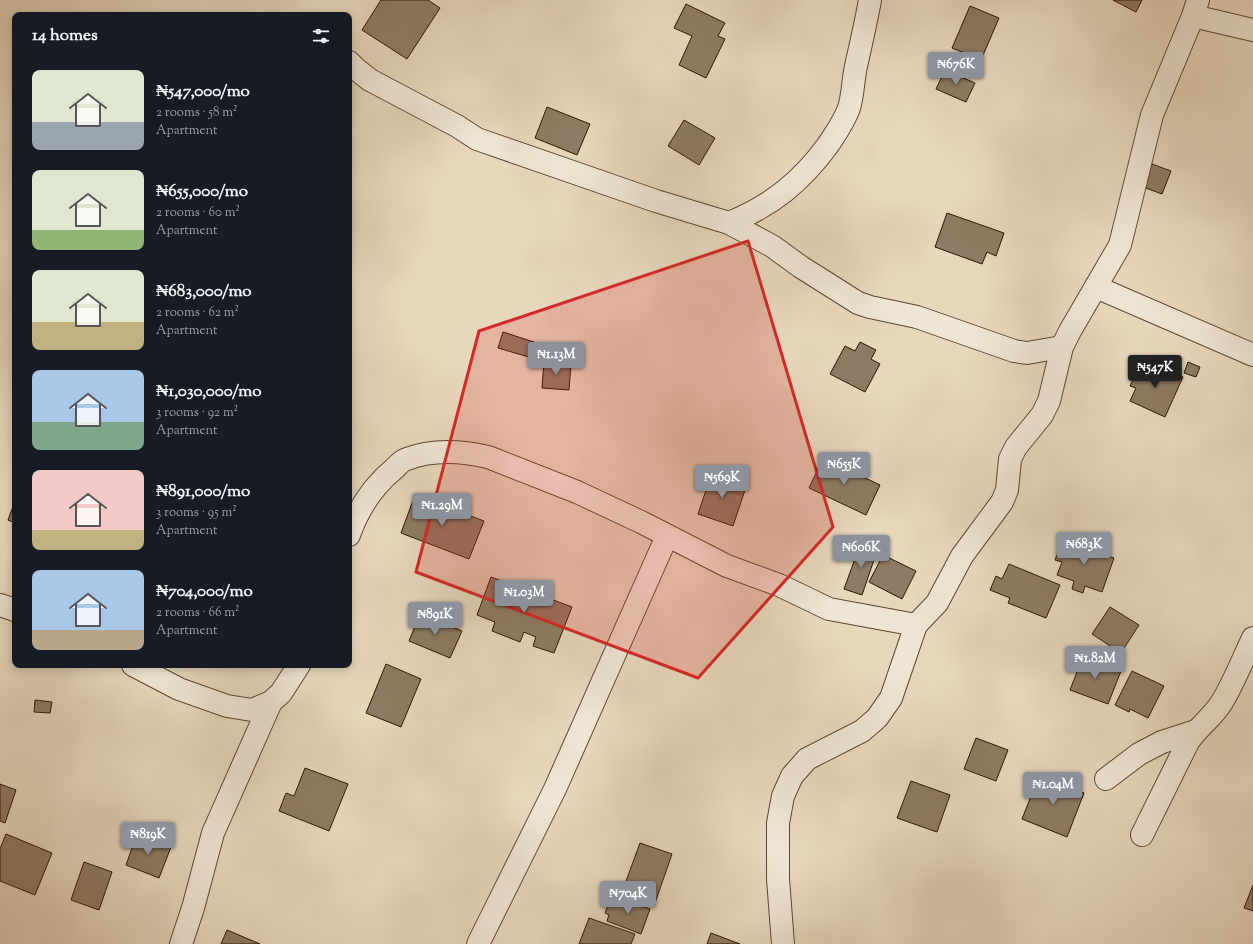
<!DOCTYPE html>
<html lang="en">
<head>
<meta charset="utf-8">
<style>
	:root { --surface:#171b24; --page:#20242c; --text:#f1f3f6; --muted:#9ea1a6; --accent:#8c9099 }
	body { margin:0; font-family:"Sorts Mill Goudy",serif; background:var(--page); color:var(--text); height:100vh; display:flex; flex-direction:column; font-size:15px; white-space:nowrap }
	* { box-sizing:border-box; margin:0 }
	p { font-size:13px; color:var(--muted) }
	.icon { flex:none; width:22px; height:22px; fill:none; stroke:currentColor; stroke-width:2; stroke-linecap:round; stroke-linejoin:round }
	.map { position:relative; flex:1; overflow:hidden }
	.panel { position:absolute; left:12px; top:12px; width:340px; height:656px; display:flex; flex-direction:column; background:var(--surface); border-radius:8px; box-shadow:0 2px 10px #0003 }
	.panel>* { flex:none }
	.price { position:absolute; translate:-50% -34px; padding:0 9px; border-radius:4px; background:var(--accent); color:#fff; font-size:13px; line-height:26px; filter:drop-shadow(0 1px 2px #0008) }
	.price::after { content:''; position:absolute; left:50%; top:24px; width:12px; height:9px; margin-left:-6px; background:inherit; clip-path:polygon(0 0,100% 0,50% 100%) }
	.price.selected { background:#222; color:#fff }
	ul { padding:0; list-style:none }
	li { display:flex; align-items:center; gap:12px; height:100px; padding:0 20px }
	li span { display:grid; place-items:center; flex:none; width:112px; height:80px; border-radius:8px; color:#555 }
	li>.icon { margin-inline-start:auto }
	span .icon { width:48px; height:48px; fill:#fffc; stroke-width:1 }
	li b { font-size:17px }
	h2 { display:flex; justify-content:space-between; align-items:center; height:48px; padding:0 20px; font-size:17px }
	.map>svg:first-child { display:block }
	.building { fill:#8e7b63; stroke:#2d1702 }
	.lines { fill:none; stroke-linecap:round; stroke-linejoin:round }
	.minor-casing { stroke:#5c4731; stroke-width:24 }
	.minor { stroke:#efe5d4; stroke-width:22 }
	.marked { fill:#d62828; fill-opacity:0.2; stroke:#d62828; stroke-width:3; stroke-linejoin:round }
</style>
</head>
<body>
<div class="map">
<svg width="1253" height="944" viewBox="0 0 1253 944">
	<rect width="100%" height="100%" fill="#e7d7bd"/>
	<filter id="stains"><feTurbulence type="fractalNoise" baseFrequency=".005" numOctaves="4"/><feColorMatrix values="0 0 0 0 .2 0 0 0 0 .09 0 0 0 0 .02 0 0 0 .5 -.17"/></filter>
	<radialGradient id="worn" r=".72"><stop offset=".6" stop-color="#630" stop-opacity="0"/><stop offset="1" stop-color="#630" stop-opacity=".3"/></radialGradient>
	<g class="building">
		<polygon points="381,0 428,0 440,8 407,59 362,30"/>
		<polygon points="1113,0 1142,0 1136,12"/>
		<polygon points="686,4 725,23 718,36 725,39 706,78 679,65 692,36 674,28"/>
		<polygon points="970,6 999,18 981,60 952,48"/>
		<polygon points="945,70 975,83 966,102 936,89"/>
		<polygon points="547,107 590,124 577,155 535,138"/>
		<polygon points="684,120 715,138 699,165 668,146"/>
		<polygon points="1152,164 1171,171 1162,194 1143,187"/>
		<polygon points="947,213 1004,233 996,256 987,252 982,264 935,247"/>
		<polygon points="503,332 537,343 532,358 498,348"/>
		<polygon points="860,342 876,350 871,359 880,364 865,392 830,374 845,346 855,351"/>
		<polygon points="544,361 571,364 569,390 542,388"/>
		<polygon points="1149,362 1183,377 1165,417 1130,401 1136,388 1130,386 1138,369 1144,372"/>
		<polygon points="1188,362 1200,367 1196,377 1184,373"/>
		<polygon points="823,458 880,485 866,515 809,488"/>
		<polygon points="712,472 747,484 733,526 698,514"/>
		<polygon points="415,495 484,521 469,559 401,533"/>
		<polygon points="15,501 15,523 8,520"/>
		<polygon points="1063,539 1114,558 1102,592 1085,586 1083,593 1072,589 1074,581 1057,575 1062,562 1055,560"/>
		<polygon points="861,542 878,548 862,595 844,589"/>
		<polygon points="883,555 916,571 902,599 869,582"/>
		<polygon points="1009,564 1060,585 1046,618 1008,603 1010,598 990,590 996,576 1002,579"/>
		<polygon points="491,577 572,607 554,653 533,646 536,637 524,632 520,642 492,631 495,622 477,615"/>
		<polygon points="1110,607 1139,625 1121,653 1092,634"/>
		<polygon points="420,614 462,631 450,658 409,641"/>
		<polygon points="1083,656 1121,671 1108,704 1070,690"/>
		<polygon points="386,664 421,679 401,727 366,713"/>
		<polygon points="1132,671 1164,686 1148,718 1130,709 1129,712 1115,705"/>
		<polygon points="35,700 52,702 50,713 34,712"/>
		<polygon points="976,738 1008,750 996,781 964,769"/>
		<polygon points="305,768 348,784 329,831 279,811 286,793 294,796"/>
		<polygon points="1039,776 1084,793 1067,837 1022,819"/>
		<polygon points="911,781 950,795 937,832 897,818"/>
		<polygon points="0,784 16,790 5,823 0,821"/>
		<polygon points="6,834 52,853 35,895 0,881 0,849"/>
		<polygon points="137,834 171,847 159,878 126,865"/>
		<polygon points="640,843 672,854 655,903 622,892"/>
		<polygon points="84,862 112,872 99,910 71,900"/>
		<polygon points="1253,885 1253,911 1244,908"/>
		<polygon points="616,897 650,909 641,934 607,921 609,915 605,913 609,903 613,905"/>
		<polygon points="589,918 635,934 631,944 579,944"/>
		<polygon points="227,930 260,944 221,944"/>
		<polygon points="711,933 740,944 707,944"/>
	</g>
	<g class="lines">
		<g class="minor-casing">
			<g id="minor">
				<polyline points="1193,16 1253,30"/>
				<polyline points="349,62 356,69 370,80 457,126 477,139 656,201 729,223 772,246 801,267 858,303 870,307 917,317 1014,351 1027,353 1062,347"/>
				<path d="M729,223C771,206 801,182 828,145C836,133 844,122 849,108C853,95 853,80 856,66C861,44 866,22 870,0"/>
				<polyline points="1096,287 1253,355"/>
				<path d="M349,535C358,509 373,486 395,468C398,465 402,460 407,459C432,449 463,451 488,457L577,492L641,522L727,566L779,585L829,609L916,625"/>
				<polyline points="0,605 15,610"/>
				<polyline points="133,665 179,689 227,706 252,710 271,702 281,693 299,665"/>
				<polyline points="1106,779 1139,754 1162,742 1196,731"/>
				<path d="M1142,835L1188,742C1198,727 1213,717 1222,702C1234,682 1243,659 1253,638"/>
				<polyline points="181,944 193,908 213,833 271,702"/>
				<polyline points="478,944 555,789 667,536"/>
				<polyline points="783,944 778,879 778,823 783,796 792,776 807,759 862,731 877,718 891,698 916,625 937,603 962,556 1002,502 1007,490 1010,459 1016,447 1042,415 1049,401 1062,347 1070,331 1120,245 1152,115 1193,16 1198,0"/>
			</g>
		</g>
		<use href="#minor" class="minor"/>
	</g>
	<path class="marked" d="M748,241L833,527L698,678L416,572L479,331Z"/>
	<rect width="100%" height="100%" filter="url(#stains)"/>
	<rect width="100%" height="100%" fill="url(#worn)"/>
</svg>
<b class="price" style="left:956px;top:86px">₦676K</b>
<b class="price" style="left:556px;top:376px">₦1.13M</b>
<b class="price selected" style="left:1155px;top:389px">₦547K</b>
<b class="price" style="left:844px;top:486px">₦655K</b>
<b class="price" style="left:722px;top:499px">₦569K</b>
<b class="price" style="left:442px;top:527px">₦1.29M</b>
<b class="price" style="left:1084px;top:566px">₦683K</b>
<b class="price" style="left:861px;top:569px">₦606K</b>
<b class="price" style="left:524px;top:614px">₦1.03M</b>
<b class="price" style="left:435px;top:636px">₦891K</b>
<b class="price" style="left:1095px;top:680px">₦1.82M</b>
<b class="price" style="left:1053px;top:806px">₦1.04M</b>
<b class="price" style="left:148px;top:856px">₦819K</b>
<b class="price" style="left:628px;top:915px">₦704K</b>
<section class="panel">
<h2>14 homes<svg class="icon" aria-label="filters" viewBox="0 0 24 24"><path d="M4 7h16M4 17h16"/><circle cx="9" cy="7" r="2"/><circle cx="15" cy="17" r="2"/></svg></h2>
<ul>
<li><span style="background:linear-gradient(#dfe7d0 65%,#9aa5b1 0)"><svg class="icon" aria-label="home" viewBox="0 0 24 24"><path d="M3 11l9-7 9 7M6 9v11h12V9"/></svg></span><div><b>₦547,000/mo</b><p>2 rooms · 58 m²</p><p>Apartment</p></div></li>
<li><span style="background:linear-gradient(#dfe7d0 75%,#8fb573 0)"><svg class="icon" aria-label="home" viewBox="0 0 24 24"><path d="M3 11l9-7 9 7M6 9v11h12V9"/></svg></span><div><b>₦655,000/mo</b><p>2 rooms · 60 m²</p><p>Apartment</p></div></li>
<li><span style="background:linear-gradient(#dfe7d0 65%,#c2b280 0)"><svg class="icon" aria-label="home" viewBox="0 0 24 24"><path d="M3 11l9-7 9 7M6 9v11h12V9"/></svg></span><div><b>₦683,000/mo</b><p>2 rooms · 62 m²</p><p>Apartment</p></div></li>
<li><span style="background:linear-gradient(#a9c7e8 65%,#7fa58c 0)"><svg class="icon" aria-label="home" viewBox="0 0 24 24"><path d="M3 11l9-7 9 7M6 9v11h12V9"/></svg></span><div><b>₦1,030,000/mo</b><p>3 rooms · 92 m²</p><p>Apartment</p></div></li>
<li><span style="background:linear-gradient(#f6c9c9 75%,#c2b280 0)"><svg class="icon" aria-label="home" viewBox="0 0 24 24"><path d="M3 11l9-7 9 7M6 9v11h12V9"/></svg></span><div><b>₦891,000/mo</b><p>3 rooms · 95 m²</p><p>Apartment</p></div></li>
<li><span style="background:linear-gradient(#a9c7e8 75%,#b9a48a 0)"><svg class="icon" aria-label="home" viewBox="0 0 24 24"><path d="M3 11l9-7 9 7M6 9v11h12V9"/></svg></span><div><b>₦704,000/mo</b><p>2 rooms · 66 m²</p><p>Apartment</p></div></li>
</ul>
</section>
</div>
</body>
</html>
